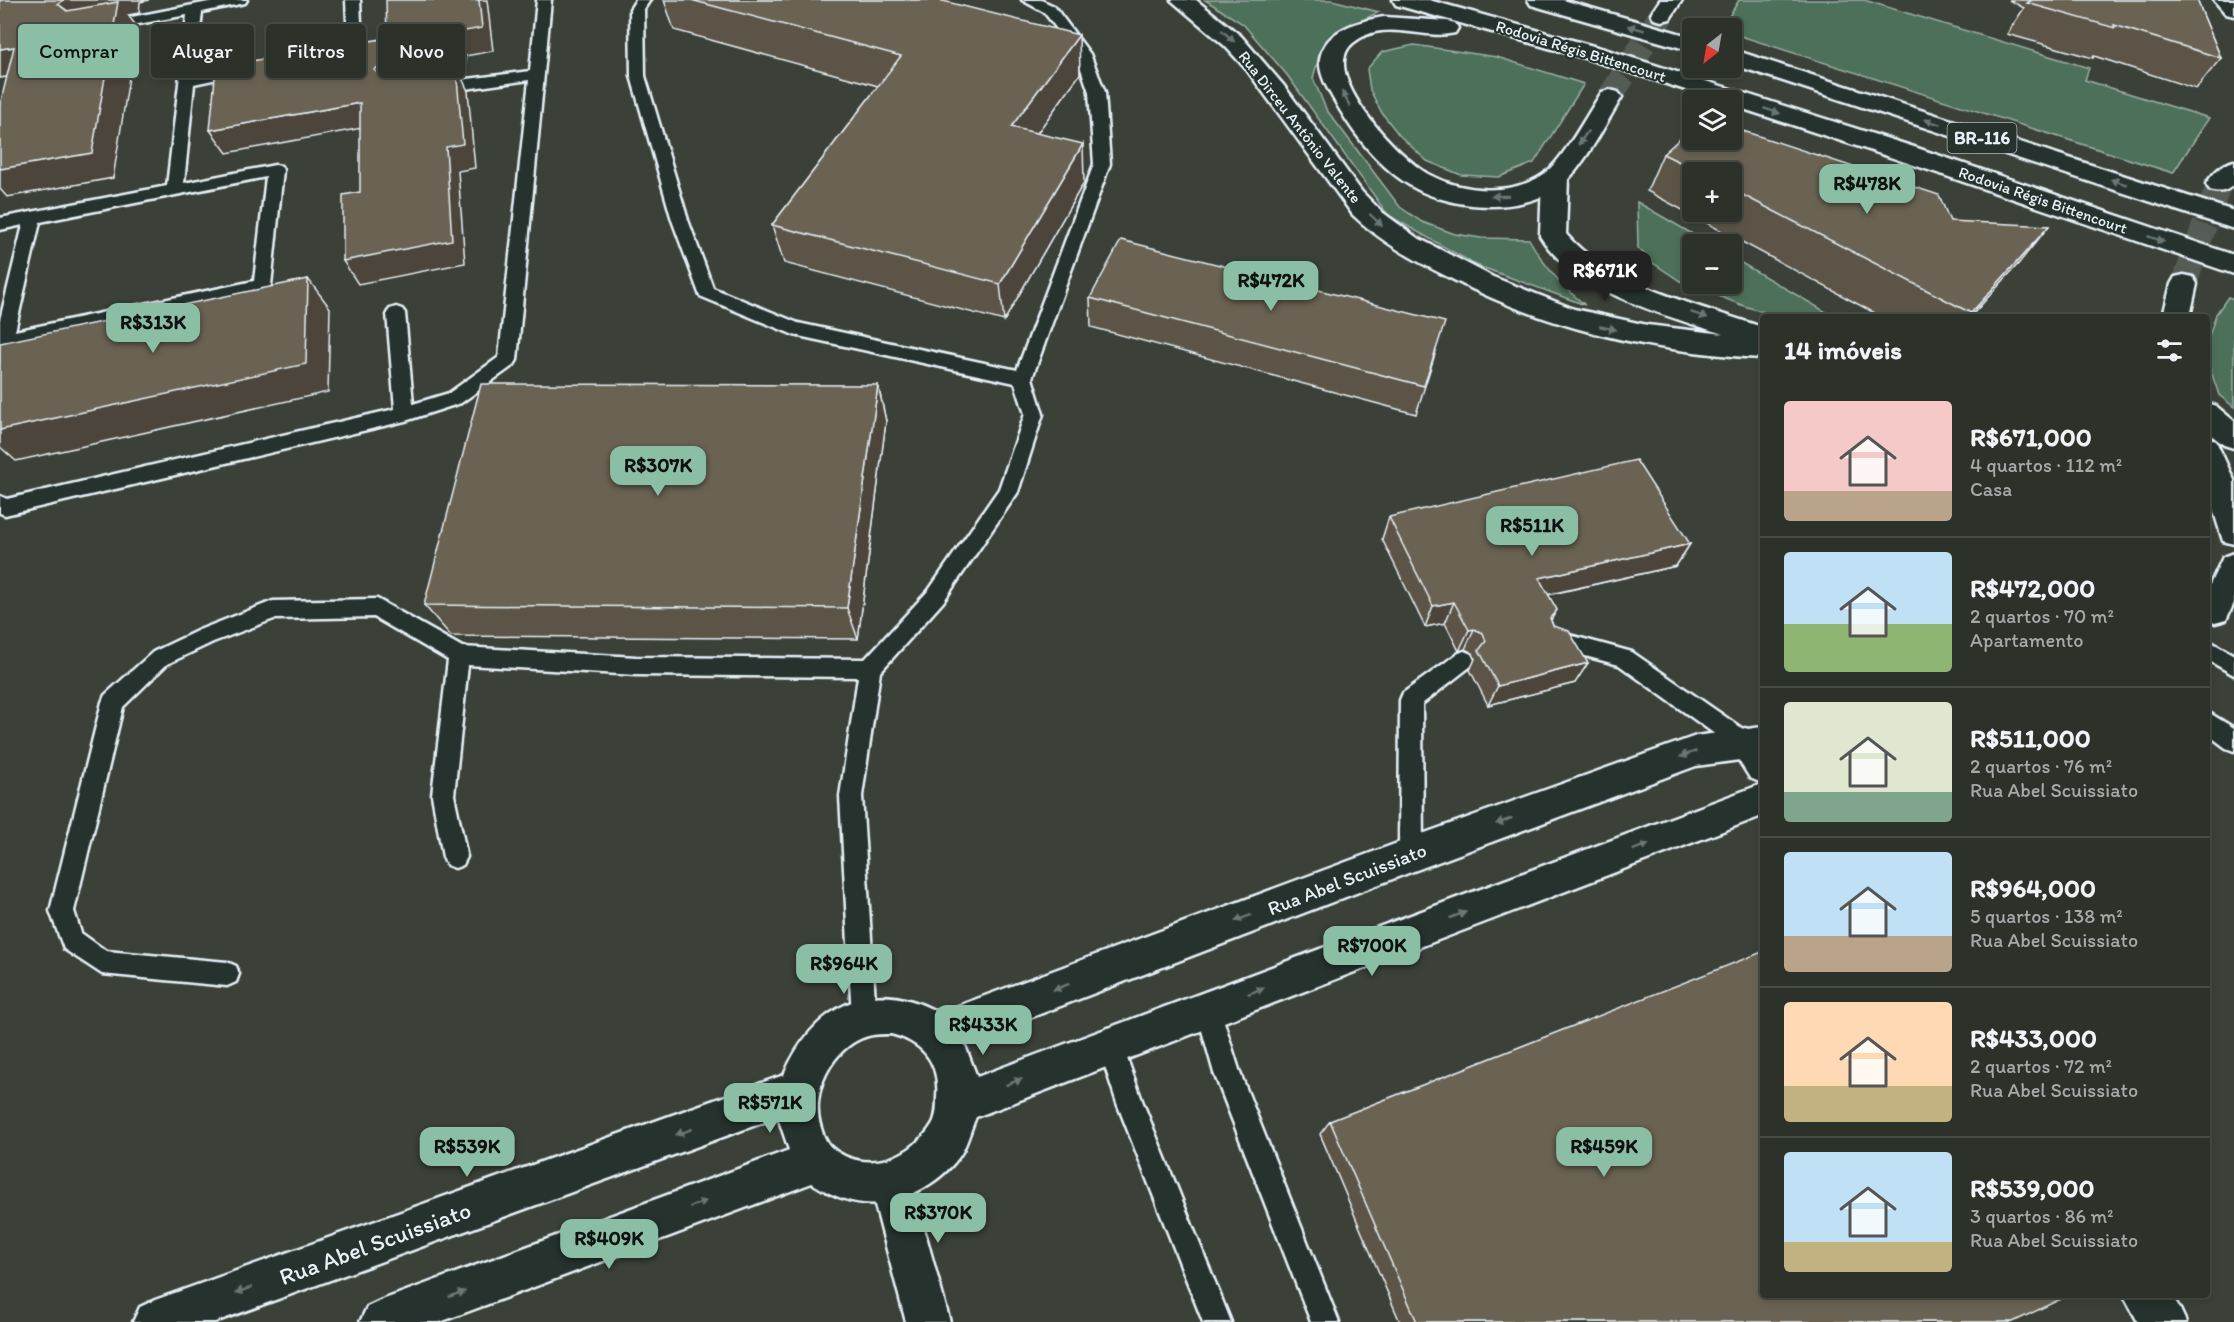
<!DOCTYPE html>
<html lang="pt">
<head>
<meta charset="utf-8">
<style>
	:root { --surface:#2c312a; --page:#383d36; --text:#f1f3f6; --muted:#a6a9a8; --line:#484c47; --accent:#8abfa5 }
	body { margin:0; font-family:Itim,sans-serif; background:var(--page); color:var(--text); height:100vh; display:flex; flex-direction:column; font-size:22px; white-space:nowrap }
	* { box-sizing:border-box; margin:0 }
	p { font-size:20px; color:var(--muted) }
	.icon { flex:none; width:33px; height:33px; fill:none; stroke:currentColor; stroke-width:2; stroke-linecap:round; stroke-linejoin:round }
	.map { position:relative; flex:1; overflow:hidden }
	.panel { position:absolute; left:1760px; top:314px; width:450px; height:984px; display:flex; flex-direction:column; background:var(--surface); border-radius:6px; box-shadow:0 3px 9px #0003,0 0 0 2px var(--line) }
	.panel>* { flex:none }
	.hud { position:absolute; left:18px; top:24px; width:570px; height:54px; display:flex; gap:12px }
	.needle { width:39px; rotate:211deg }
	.controls { position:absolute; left:1682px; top:18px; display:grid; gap:12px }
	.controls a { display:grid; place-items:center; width:60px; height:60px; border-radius:6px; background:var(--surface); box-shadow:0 3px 9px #0003,0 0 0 2px var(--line); font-size:30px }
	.price { position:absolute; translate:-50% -51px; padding:0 14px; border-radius:12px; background:var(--accent); color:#111; font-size:20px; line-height:39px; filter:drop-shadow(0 2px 3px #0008) }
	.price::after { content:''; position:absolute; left:50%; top:36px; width:18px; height:14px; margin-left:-9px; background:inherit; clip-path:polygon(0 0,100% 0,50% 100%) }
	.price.selected { background:#222; color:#fff }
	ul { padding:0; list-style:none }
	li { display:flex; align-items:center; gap:18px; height:150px; padding:0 24px }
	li+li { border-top:2px solid var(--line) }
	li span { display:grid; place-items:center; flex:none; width:168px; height:120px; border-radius:6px; color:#555 }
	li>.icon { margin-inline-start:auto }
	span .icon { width:72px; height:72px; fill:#fffc; stroke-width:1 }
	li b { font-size:26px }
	h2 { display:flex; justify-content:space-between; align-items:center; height:72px; padding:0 24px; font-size:26px }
	.pill { padding:0 21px; border-radius:6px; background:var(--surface); box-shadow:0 3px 9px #0003,0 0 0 2px var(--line); font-size:21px; line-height:54px }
	.pill.selected { background:var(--accent); color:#111 }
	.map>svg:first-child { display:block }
	.green { fill:#4e705a; stroke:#9bb0a9; stroke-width:1.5 }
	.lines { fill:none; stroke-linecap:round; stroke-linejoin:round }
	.highway-tunnel { stroke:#555b55; stroke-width:25; stroke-dasharray:25 13; stroke-linecap:butt }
	.lane-casing { stroke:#e8f1f8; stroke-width:5 }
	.street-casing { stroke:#e8f1f8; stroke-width:5 }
	.secondary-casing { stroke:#e8f1f8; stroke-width:5 }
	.highway-casing { stroke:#e8f1f8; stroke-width:5 }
	.lane { fill:#26332d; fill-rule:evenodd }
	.street { fill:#26332d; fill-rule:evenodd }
	.secondary { fill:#26332d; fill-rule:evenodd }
	.highway { fill:#26332d; fill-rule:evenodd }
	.wall { fill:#5c5547; stroke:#e8f1f8; stroke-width:1.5; fill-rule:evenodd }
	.shaded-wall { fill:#4b453a; stroke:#e8f1f8; stroke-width:1.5 }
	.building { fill:#6b6353; stroke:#e8f1f8; stroke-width:1.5 }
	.oneway { fill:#6a7674 }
	.labels { text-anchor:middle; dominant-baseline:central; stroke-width:4.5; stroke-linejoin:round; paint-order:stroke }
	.far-street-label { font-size:16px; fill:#e8f1f8; stroke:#26332d }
	.shield { fill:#26332d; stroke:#aeb8bb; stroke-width:1.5 }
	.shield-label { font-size:18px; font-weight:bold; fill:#e8f1f8 }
	.street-label { font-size:20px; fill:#e8f1f8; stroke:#26332d }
	.near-street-label { font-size:24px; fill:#e8f1f8; stroke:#26332d }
</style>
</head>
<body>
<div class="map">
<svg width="2234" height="1322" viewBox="0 0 2234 1322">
	<rect width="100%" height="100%" fill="#3b4138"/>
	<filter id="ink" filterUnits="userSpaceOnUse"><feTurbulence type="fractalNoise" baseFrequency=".0167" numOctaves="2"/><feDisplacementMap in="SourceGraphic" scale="12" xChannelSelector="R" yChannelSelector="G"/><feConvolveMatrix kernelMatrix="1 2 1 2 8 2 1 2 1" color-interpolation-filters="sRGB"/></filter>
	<g filter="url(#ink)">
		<g class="green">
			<path d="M1205,0H1332L1379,12L1340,31L1322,46L1313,78L1326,109L1400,207L1422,222L1455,234L1481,238L1529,239C1544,266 1561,285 1585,305L1476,265L1388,215L1287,75L1243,24Z"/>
			<polygon points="1739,0 1864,0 2089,68 2085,80 2209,118 2173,173 1731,33 1731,28 1722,28"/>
			<polygon points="1414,45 1497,57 1584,84 1534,163 1499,177 1461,175 1427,161 1399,135 1382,113 1370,90 1367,69 1382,52"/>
			<polygon points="1637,202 1710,244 1692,244 1692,284 1731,284 1731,257 1833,316 1776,316 1744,306 1680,281 1653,263 1638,248"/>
			<polygon points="2228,297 2234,299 2234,407 2219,395 2207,360 2208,339 2216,314"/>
		</g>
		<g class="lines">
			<g class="highway-tunnel">
				<polyline points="1610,97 1662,14"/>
				<polyline points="2184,284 2219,184"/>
			</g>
			<g class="lane-casing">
				<g id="lane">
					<path d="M219,0H247L245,3L202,12L195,75L244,65L251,69L249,72L194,84L184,183L275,165L281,166L283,170L271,285L268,289L12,345L6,362L0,363V320L23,225L0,230V218L167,186L187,15L106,30L99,26L106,22ZM266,177L254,281L15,331L40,222Z"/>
					<path d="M346,0H360L362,46C355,53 335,56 325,54L323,51L325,48L348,43Z"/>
					<polygon points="537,0 551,0 517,360 514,365 461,403 405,421 5,515 0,513 0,496 7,499 395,409 387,313 390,309 396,307 402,309 405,313 413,404 449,393 499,357 529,80 436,93 428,88 436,83 530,71"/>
					<polygon points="636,0 650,0 644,9 645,76 688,220 713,288 798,323 1017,370 1094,164 1089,92 1076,54 1044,12 1022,0 1041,0 1054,6 1090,54 1105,92 1110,164 1032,378 1043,414 1018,492 943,602 880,672 862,796 876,1017 873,1026 864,1029 855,1026 852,1017 840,796 858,677 636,675 468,665 454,795 467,857 463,865 455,868 447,865 443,857 432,795 448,660 374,617 274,619 213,642 167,664 123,707 74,911 81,933 106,951 227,962 236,966 239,974 236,982 227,986 102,974 64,949 50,911 102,702 105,695 153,652 199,630 273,601 377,599 462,647 636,657 865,659 929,590 999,489 1025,414 1015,383 794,335 700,296 672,220 631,76 630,9"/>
					<polygon points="1551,630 1632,652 1753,736 1756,743 1753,750 1745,753 1737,750 1619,665 1544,645 1541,639 1544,633"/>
					<polygon points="2206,639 2234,655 2234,675 2206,659"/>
					<polygon points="1464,651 1471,654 1474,660 1471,666 1422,704 1423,855 1419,863 1411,866 1403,863 1399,855 1400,700 1403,693 1457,654"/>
					<polygon points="2206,711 2234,728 2234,751 2226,748 2206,733"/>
					<polygon points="1208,997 1217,1000 1220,1009 1240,1073 1339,1322 1311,1322 1214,1073 1196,1009 1199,1000"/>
					<polygon points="1110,1033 1119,1036 1143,1103 1231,1322 1203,1322 1117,1103 1098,1045 1101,1036"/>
				</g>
			</g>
			<g class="street-casing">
				<g id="street">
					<polygon points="1745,728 1757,732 1762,740 1762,783 1750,778 1728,743 1733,732"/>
					<polygon points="890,1161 905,1167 911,1182 950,1322 906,1322 869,1182 875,1167"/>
					<polygon points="2123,1294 2171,1294 2179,1307 2186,1322 2138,1322"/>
				</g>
			</g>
			<g class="secondary-casing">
				<g id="secondary">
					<path d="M1171,0H1196L1241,36L1284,86L1362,192L1382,212L1416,237L1493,277L1574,309L1647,325L1723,334C1665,315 1573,291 1540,236L1542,178L1546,172L1555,170L1564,172L1568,178L1566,234C1609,285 1701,306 1762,327V358C1650,352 1548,329 1448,277C1414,260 1381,242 1353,215L1247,70L1225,46Z"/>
					<path d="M1762,727V757L1696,766L1411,872L964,1043L977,1077L1762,784V816L976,1117C971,1128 968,1141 962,1152C944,1182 899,1207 863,1203C845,1201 827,1193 812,1183L440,1322H360L367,1307L382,1300L789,1150L778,1117L215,1322H133L140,1307L155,1300L784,1075C812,1008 871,974 939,1013L1411,838L1696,736ZM891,1034C923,1042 940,1063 937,1097C937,1106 937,1115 933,1123C912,1159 865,1175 832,1148C826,1143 823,1135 821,1128C809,1094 832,1046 868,1036C876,1034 884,1034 891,1034Z"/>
				</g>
			</g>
			<g class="highway-casing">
				<g id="highway">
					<polygon points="1393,0 1429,0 1604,49 1914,147 2234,255 2234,274 1896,159 1731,105 1731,100 1717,100 1588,59 1396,5"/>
					<polygon points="1528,0 1563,0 1692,37 1692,51 1531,5"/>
					<polygon points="1660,0 1682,0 1670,19 1662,21 1654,19 1651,14"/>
					<polygon points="2214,0 2234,0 2234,16 2226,14"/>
					<path d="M1384,17L1447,21L1455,23L1458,28L1455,33C1421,41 1385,17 1353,43C1316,73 1402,161 1430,175C1464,193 1512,196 1544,174C1564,159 1587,114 1602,92L1610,90L1618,92L1622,97C1607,121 1584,167 1563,184C1522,217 1444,210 1403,181C1377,163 1356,137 1340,110C1332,96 1318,76 1320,59C1325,29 1360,21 1384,17Z"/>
					<polygon points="1731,49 2234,211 2234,229 1731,64"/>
					<path d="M2234,161V184C2226,192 2221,193 2210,190L2206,184C2213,173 2222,164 2234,161Z"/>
					<polygon points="2184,275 2193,277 2197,284 2190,316 2163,316 2171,284 2175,277"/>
					<polygon points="2206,403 2216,406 2234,421 2234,448 2224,445 2206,431"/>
					<polygon points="2206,438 2216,441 2234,480 2234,544 2223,541 2206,486"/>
					<polygon points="2234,553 2234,603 2226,620 2215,623 2206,620 2206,593 2223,557"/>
				</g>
			</g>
			<use href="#lane" class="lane"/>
			<use href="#street" class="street"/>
			<use href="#secondary" class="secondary"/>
			<use href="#highway" class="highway"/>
		</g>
		<g class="wall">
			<polygon points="664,0 939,0 1080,74 1037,133 1084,182 1004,321 784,263 772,225 878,86 674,30"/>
			<polygon points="2009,0 2197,0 2221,58 2196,89 2094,56 2093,58 2007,34 2024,8"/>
			<path d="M1663,154L1950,221L2019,263L1971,316H1880L1647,191ZM1692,172H1731V212H1692Z"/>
			<polygon points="1090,298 1436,351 1416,414 1091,327"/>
			<polygon points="878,385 886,421 858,639 451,636 424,605"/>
			<polygon points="1389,517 1690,544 1676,566 1548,595 1557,610 1551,620 1575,683 1488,705 1470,670 1475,659 1473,653 1465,649 1459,651 1445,623 1425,627 1382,539"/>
			<polygon points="1330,1121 2013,1322 1400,1322 1320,1134"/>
		</g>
		<g class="shaded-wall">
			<polygon points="64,0 149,0 140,2 139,13 128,15 137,27 113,178 7,197 0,189 0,169 86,24 58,4"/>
			<polygon points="479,0 487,0 493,51 465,56 467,77 462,78 468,91 475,168 458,171 465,263 358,284 343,261 397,87 374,70 384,63 454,33"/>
			<polygon points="1079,35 1080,74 1014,165 1011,127"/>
			<polygon points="14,47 35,72 0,78 0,49"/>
			<polygon points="360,103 373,126 227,153 210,130"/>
			<polygon points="1083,144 1084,182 1004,321 1000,284"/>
			<polygon points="2049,226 2019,263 1971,316 1968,316"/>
			<polygon points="308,279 330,308 328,392 16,461 0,447 0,430"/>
			<polygon points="878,385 886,421 858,639 847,608"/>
			<polygon points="1690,544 1676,566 1528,599 1539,578"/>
			<polygon points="1454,602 1445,623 1425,627 1433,606"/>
			<polygon points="1474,629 1465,649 1459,651 1469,630"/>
			<polygon points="1588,663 1575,683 1488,705 1498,686"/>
		</g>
		<g class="building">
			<polygon points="0,0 64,0 58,4 67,11 118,2 92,153 0,169 0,105 14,47 0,49"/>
			<polygon points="386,0 479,0 482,28 454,33 455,54 384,63 374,70 384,78 456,68 463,144 446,147 452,240 343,261 343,195 360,192 360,103 210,130 216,67 387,38"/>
			<polygon points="691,0 939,0 1079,35 1011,127 1083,144 1000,284 772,225 901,56"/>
			<polygon points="2032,0 2197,0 2221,58 2114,25 2115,28 2027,3"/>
			<polygon points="1692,122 1692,140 1731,140 1731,127 1939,195 1950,221 2049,226 1971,313 1731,189 1731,172 1700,172 1663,154 1687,132"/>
			<polygon points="1121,240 1445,322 1424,386 1090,298"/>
			<polygon points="308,279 306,364 0,430 0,343"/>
			<polygon points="481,384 878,385 847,608 424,605"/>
			<polygon points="1636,460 1690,544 1539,578 1557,610 1550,618 1553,626 1569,631 1588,663 1498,686 1479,650 1486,641 1483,633 1474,629 1469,630 1454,602 1433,606 1389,517"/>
			<polygon points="1762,952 1762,1294 2069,1294 2069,1295 2013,1322 1417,1322 1330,1121"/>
		</g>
		<defs><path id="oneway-solid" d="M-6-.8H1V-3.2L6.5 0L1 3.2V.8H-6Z" transform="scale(1.5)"/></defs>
		<g class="oneway">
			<use href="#oneway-solid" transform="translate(1636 28) rotate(-164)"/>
			<use href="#oneway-solid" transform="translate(1228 36) rotate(42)"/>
			<use href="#oneway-solid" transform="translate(1346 99) rotate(-117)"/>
			<use href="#oneway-solid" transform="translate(1772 111) rotate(18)"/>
			<use href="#oneway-solid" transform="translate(1933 122) rotate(-162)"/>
			<use href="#oneway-solid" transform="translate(1583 138) rotate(124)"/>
			<use href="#oneway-solid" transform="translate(2119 182) rotate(-162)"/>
			<use href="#oneway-solid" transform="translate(1500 196) rotate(179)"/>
			<use href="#oneway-solid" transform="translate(1376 220) rotate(43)"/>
			<use href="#oneway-solid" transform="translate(2156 239) rotate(19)"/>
			<use href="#oneway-solid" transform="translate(1699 315) rotate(19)"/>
			<use href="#oneway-solid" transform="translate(1608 328) rotate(12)"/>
			<use href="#oneway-solid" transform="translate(1688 754) rotate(161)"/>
			<use href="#oneway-solid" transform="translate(1504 821) rotate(160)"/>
			<use href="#oneway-solid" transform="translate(1641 847) rotate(-21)"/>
			<use href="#oneway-solid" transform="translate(1458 915) rotate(-21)"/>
			<use href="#oneway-solid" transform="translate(1243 918) rotate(159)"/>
			<use href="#oneway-solid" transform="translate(1061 987) rotate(159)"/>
			<use href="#oneway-solid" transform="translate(1256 991) rotate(-21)"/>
			<use href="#oneway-solid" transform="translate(1014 1082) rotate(-21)"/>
			<use href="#oneway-solid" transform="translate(684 1132) rotate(160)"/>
			<use href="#oneway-solid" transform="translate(698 1204) rotate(-20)"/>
			<use href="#oneway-solid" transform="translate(244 1290) rotate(160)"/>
			<use href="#oneway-solid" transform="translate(457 1294) rotate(-20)"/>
		</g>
	</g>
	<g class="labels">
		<g class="far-street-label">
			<text transform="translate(1581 51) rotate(17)">Rodovia Régis Bittencourt</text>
			<text transform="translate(1300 127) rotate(52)">Rua Dirceu Antônio Valente</text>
			<text transform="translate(2043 200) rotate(19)">Rodovia Régis Bittencourt</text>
		</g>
		<rect class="shield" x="1947.5" y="123" width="69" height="30" rx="4.5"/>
		<g class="shield-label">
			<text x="1982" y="138">BR-116</text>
		</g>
		<g class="street-label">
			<text transform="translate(1347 879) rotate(-21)">Rua Abel Scuissiato</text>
		</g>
		<g class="near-street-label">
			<text transform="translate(375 1243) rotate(-20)">Rua Abel Scuissiato</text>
		</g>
	</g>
</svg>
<div class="controls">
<a><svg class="needle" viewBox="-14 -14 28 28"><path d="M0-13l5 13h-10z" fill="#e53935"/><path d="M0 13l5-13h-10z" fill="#a6a9a8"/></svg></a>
<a><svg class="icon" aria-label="layers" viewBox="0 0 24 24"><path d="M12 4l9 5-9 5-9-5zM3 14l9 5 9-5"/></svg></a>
<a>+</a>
<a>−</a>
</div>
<b class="price" style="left:1867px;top:215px">R$478K</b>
<b class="price selected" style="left:1605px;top:302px">R$671K</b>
<b class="price" style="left:1271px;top:312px">R$472K</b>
<b class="price" style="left:153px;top:354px">R$313K</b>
<b class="price" style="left:658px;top:497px">R$307K</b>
<b class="price" style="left:1532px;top:557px">R$511K</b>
<b class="price" style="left:1372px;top:977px">R$700K</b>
<b class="price" style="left:844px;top:995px">R$964K</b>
<b class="price" style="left:983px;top:1056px">R$433K</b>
<b class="price" style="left:770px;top:1134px">R$571K</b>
<b class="price" style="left:467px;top:1178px">R$539K</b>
<b class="price" style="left:1604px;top:1178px">R$459K</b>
<b class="price" style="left:938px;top:1244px">R$370K</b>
<b class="price" style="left:609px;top:1270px">R$409K</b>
<div class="hud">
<a class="pill selected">Comprar</a>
<a class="pill">Alugar</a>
<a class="pill">Filtros</a>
<a class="pill">Novo</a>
</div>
<section class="panel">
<h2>14 imóveis<svg class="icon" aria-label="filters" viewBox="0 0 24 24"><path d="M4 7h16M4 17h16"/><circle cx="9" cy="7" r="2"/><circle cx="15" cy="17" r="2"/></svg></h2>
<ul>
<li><span style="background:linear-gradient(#f6c9c9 75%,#b9a48a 0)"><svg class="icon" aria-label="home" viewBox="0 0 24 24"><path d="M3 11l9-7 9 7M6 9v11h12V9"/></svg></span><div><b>R$671,000</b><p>4 quartos · 112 m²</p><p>Casa</p></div></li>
<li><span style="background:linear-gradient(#bfe0f5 60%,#8fb573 0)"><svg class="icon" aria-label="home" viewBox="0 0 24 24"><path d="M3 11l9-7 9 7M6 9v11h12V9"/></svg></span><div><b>R$472,000</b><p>2 quartos · 70 m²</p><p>Apartamento</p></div></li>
<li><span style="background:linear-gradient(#dfe7d0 75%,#7fa58c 0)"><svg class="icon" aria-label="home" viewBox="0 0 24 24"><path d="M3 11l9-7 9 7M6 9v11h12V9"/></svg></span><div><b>R$511,000</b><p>2 quartos · 76 m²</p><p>Rua Abel Scuissiato</p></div></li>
<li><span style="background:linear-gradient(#bfe0f5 70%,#b9a48a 0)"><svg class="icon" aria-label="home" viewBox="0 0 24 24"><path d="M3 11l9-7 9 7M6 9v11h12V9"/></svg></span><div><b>R$964,000</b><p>5 quartos · 138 m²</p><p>Rua Abel Scuissiato</p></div></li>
<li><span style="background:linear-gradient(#ffd9b3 70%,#c2b280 0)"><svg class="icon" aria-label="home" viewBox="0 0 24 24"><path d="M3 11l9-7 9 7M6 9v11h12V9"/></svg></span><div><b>R$433,000</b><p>2 quartos · 72 m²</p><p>Rua Abel Scuissiato</p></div></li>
<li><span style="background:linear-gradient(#bfe0f5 75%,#c2b280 0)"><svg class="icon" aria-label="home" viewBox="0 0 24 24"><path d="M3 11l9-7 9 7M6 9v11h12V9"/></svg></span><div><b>R$539,000</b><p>3 quartos · 86 m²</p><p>Rua Abel Scuissiato</p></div></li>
</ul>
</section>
</div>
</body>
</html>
